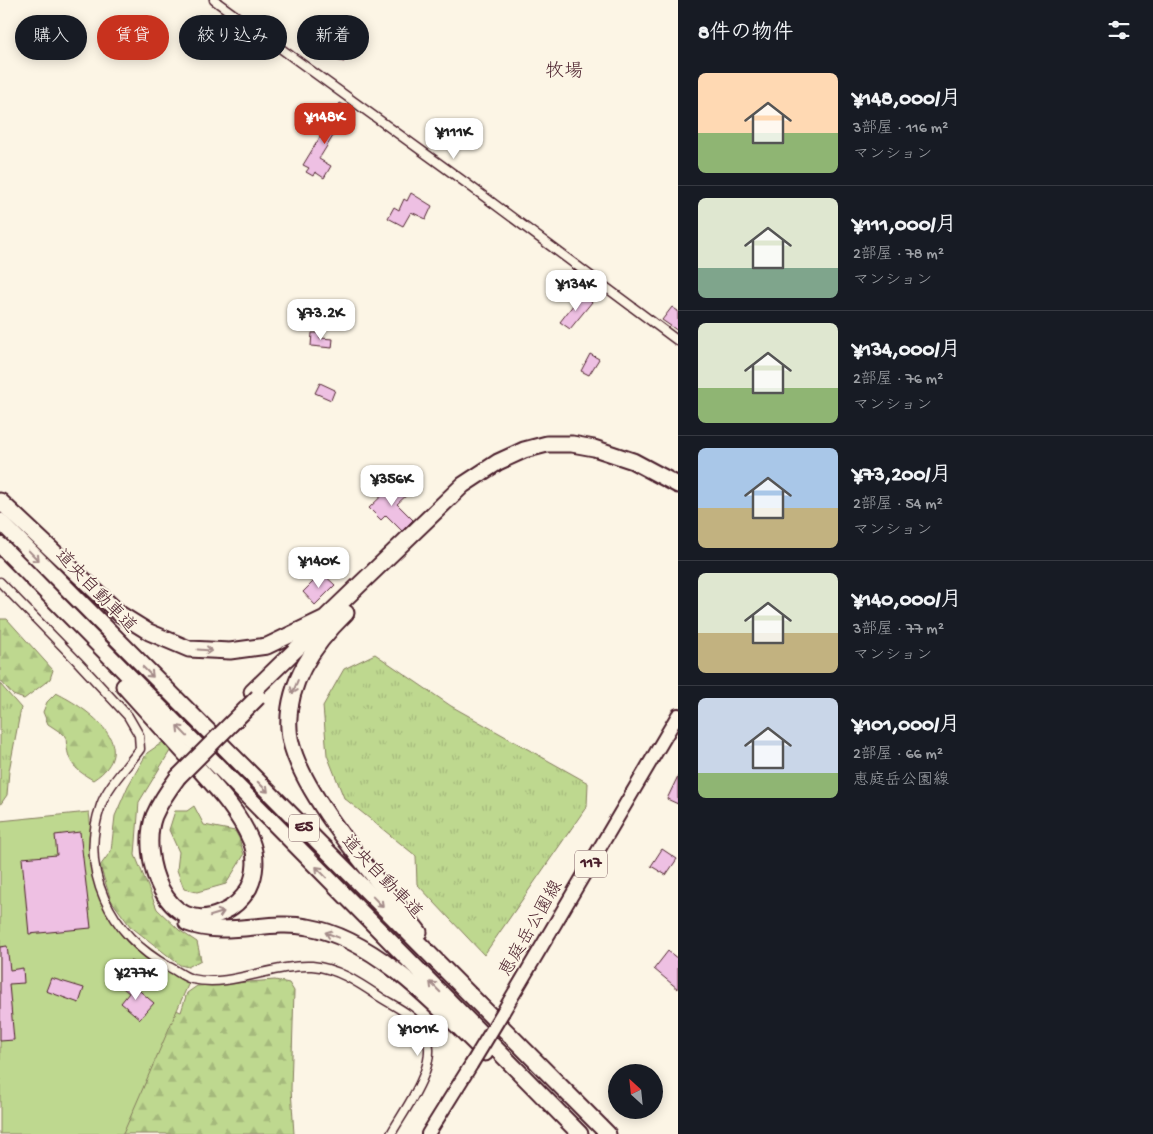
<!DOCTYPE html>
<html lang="ja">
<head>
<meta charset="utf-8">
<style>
	:root { --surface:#171b24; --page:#20242c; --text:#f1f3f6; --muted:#9ea1a6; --line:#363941; --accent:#c8321e }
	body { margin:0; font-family:"Gochi Hand","Klee One",sans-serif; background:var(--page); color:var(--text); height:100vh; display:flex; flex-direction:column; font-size:19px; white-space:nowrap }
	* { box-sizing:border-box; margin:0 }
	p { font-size:16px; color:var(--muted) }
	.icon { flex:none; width:28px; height:28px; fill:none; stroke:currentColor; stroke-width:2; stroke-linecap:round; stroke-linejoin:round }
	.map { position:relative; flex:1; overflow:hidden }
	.sheet { display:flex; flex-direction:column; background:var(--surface); width:475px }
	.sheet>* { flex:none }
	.guide { position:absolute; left:15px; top:15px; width:475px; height:45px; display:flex; gap:10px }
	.needle { width:32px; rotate:333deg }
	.tools { position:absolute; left:608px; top:1064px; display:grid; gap:10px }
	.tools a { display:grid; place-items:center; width:55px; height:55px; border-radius:50%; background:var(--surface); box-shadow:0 2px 12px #0003; font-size:25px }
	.price { position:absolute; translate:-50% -42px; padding:0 11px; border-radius:10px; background:#fff; color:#222; font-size:16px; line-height:32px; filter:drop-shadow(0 1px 2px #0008) }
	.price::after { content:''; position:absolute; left:50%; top:30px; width:15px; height:11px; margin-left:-8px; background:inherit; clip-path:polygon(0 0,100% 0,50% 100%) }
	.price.selected { background:var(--accent); color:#fff }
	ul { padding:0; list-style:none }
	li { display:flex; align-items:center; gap:15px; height:125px; padding:0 20px }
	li+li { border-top:1px solid var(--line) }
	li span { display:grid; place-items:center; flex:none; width:140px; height:100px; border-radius:8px; color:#555 }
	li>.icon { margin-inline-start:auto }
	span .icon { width:60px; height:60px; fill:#fffc; stroke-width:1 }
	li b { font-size:21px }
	h2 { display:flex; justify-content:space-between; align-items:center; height:60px; padding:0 20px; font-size:21px }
	.chip { padding:0 18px; border-radius:22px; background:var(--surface); box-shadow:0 2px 12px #0003; font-size:18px; line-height:45px }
	.chip.selected { background:var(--accent); color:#fff }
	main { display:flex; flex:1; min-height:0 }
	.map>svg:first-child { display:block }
	.grass { fill:url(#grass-tufts); stroke:#847c5d }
	.forest { fill:url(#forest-firs); stroke:#847c5d }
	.park { fill:#bed88f; stroke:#847c5d }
	.building { fill:#eec0e3; stroke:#4a1f2b }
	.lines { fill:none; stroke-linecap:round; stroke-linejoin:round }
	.minor-casing { stroke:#4a1f2b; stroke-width:11 }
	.primary-casing { stroke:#4a1f2b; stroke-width:16 }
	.motorway-casing { stroke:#4a1f2b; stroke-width:19 }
	.minor { stroke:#fcf5e5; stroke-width:8 }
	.primary { stroke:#fcf5e5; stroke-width:12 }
	.motorway { stroke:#fcf5e5; stroke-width:15 }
	.primary-bridge-casing { stroke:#4a1f2b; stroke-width:16; stroke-linecap:butt }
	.motorway-bridge-casing { stroke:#4a1f2b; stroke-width:19; stroke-linecap:butt }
	.primary-bridge { stroke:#fcf5e5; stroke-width:12 }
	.motorway-bridge { stroke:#fcf5e5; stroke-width:15 }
	.oneway { stroke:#a38a88 }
	.labels { text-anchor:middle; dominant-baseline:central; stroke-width:4; stroke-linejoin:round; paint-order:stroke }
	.shield { fill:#fcf5e5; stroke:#7f5f63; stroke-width:1 }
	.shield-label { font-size:16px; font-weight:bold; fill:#4a1f2b }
	.street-label { font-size:18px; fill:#4a1f2b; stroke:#fcf5e5 }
	.neighbourhood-label { font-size:19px; fill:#4a1f2b; stroke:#fcf5e5 }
</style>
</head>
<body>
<main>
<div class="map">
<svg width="678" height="1134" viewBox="0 0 678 1134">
	<defs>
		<pattern id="grass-tufts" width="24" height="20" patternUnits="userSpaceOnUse" patternTransform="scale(1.25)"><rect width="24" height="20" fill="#bed88f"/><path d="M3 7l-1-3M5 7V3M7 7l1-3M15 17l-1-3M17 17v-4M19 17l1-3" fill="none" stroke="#a5b97c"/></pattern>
		<pattern id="forest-firs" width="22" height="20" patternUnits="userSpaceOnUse" patternTransform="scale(1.25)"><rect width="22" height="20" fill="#bed88f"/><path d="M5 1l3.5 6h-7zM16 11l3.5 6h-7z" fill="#a5b97c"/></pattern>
	</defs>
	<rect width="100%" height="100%" fill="#fcf5e5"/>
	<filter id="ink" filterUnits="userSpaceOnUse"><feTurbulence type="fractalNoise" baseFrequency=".02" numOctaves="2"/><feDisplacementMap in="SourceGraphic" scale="10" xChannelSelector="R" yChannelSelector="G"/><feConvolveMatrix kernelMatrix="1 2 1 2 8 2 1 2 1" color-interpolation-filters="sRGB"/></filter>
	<g filter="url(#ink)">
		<g class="grass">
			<polygon points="375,654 451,706 588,783 587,806 484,955 417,884 416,856 344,798 327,755 323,706 344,669"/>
			<polygon points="0,684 21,708 9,771 7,795 0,805"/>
		</g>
		<g class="forest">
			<polygon points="0,619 7,619 53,670 50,679 24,699 13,695 0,680"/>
			<path d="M56,693C89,709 143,748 93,780C72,768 67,761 66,736L48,724L43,712L47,702Z"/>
			<polygon points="163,742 170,751 139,802 135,855 157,909 179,930 197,942 201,960 188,967 180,965 130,926 111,900 100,866 111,851 115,816 128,786 147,753"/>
			<polygon points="194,806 204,825 235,831 239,838 244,855 226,884 197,892 184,889 177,870 179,852 169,830 175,811 187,811"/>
			<polygon points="275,980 289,983 294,991 291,1089 294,1134 40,1134 159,1003 181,1012 187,993 197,986"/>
		</g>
		<polygon class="park" points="89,812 96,877 117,924 191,978 123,1134 0,1134 0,821"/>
		<g class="building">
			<polygon points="338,31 350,35 344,62 331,59"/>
			<polygon points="340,103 348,107 343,117 344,118 319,159 331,166 324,178 315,172 313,176 306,172 309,168 303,165 320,137 322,138"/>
			<polygon points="411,193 432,206 426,219 411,212 403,226 388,218 394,207 399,210 404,199 407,201"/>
			<polygon points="581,295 592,302 570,329 560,322"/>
			<polygon points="672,307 678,311 678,331 662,320"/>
			<polygon points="312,333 320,333 320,338 333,339 332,348 311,346"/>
			<polygon points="590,354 599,359 589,375 581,371"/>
			<polygon points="320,383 335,390 331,400 315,393"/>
			<polygon points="396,482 408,494 397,504 413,520 402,531 386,515 381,520 369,508"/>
			<polygon points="322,573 335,585 315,605 303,592"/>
			<polygon points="678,776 678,804 667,799"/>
			<polygon points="80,832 91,928 29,934 22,858 57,855 55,835"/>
			<polygon points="662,849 677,859 666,875 651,866"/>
			<polygon points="7,946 10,970 23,968 24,983 9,984 14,1040 0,1041 0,947"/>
			<polygon points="668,951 678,959 678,989 654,969"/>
			<polygon points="130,961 157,971 153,980 127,970"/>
			<polygon points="51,978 84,988 79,1003 46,991"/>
			<polygon points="129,982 154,1003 140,1019 121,1003 129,993 123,988"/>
		</g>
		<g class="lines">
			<g class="minor-casing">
				<g id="minor">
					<polyline points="214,0 466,183 678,341"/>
					<path d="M0,582L77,661L128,716L139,735L140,749C128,766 108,785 101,805C78,869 110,936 169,967C176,970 184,977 192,979C232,988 272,964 312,966C337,968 359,983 380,997C394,1006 412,1014 422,1028C445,1058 406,1107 391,1134"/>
				</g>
			</g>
			<g class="primary-casing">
				<g id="primary">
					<polyline points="503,1012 678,715"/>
					<polyline points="428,1134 471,1065"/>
				</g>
			</g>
			<g class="motorway-casing">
				<g id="motorway">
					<polyline points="0,501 120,614 149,632 189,649 230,651 267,646 325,618 463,485 498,462 524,450 547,444 572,444 594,448 633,461 678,485"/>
					<polyline points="0,521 608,1134"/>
					<polyline points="0,545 580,1134"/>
					<path d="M346,613C315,643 286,684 289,729C291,785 383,886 419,932"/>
					<path d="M124,686C146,710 168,735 190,759C213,785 237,808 251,841C257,856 256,874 249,888C242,900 233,908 221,913C166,938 139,857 154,816C160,802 169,789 178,777"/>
					<polyline points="252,692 319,627"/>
					<path d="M187,923C226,938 268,919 308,927C376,939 437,1006 485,1053"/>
				</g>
			</g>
			<use href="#minor" class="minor"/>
			<use href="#primary" class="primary"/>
			<use href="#motorway" class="motorway"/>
			<g class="primary-bridge-casing">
				<polyline id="primary-bridge" points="471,1065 503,1012"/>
			</g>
			<g class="motorway-bridge-casing">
				<polyline id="motorway-bridge" points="178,777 258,697"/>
			</g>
			<use href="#primary-bridge" class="primary-bridge"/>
			<use href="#motorway-bridge" class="motorway-bridge"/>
		</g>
		<defs><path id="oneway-shaft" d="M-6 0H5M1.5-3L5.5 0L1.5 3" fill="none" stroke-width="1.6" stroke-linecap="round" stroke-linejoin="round" transform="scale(1.25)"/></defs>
		<g class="oneway">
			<use href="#oneway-shaft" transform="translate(34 556) rotate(46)"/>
			<use href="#oneway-shaft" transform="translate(205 650) rotate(4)"/>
			<use href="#oneway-shaft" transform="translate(148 672) rotate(45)"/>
			<use href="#oneway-shaft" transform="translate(295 687) rotate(112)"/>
			<use href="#oneway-shaft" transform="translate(182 731) rotate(-134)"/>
			<use href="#oneway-shaft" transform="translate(263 787) rotate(45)"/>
			<use href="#oneway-shaft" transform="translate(321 872) rotate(-134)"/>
			<use href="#oneway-shaft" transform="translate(378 902) rotate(46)"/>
			<use href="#oneway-shaft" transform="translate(217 914) rotate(-17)"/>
			<use href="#oneway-shaft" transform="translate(332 935) rotate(-159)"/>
			<use href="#oneway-shaft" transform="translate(435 987) rotate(-135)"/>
		</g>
	</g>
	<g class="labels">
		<g class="shield">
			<rect x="289" y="814.5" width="30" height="27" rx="4"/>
			<rect x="575" y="850.5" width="32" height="27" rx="4"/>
		</g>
		<g class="shield-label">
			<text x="304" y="828">E5</text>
			<text x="591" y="864">117</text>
		</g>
		<g class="street-label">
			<text transform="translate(95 592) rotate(46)">道央自動車道</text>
			<text transform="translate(381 878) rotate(46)">道央自動車道</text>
			<text transform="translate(532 929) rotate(-60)">恵庭岳公園線</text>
		</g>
		<g class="neighbourhood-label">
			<text x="564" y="72">牧場</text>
		</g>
	</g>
</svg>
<div class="tools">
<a><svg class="needle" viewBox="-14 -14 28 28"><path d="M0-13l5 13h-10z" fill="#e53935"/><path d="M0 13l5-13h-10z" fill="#9ea1a6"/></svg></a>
</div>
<b class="price selected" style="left:325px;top:145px">¥148K</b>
<b class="price" style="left:454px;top:160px">¥111K</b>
<b class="price" style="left:576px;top:312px">¥134K</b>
<b class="price" style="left:321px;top:341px">¥73.2K</b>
<b class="price" style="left:392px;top:507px">¥356K</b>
<b class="price" style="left:319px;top:589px">¥140K</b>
<b class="price" style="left:136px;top:1001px">¥277K</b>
<b class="price" style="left:418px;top:1057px">¥101K</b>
<div class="guide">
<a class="chip">購入</a>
<a class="chip selected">賃貸</a>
<a class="chip">絞り込み</a>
<a class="chip">新着</a>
</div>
</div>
<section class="sheet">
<h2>8件の物件<svg class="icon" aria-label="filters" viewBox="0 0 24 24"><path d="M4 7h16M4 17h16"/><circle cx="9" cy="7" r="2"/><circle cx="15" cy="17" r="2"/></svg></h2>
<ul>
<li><span style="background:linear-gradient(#ffd9b3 60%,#8fb573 0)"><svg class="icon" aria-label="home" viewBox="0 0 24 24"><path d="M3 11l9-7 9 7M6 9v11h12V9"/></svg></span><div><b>¥148,000/月</b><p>3部屋 · 116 m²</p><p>マンション</p></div></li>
<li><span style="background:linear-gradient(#dfe7d0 70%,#7fa58c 0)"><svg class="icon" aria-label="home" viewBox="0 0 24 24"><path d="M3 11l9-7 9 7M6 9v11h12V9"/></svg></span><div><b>¥111,000/月</b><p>2部屋 · 78 m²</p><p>マンション</p></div></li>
<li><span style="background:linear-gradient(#dfe7d0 65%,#8fb573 0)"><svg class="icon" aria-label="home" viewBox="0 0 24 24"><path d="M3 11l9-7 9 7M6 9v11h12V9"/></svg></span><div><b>¥134,000/月</b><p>2部屋 · 76 m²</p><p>マンション</p></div></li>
<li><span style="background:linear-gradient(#a9c7e8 60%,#c2b280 0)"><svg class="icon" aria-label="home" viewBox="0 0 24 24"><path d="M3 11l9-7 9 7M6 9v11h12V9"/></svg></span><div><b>¥73,200/月</b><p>2部屋 · 54 m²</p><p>マンション</p></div></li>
<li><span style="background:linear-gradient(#dfe7d0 60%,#c2b280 0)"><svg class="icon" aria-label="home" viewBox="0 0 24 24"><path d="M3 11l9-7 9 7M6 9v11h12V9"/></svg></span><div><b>¥140,000/月</b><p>3部屋 · 77 m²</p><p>マンション</p></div></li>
<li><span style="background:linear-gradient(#c9d6e8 75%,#8fb573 0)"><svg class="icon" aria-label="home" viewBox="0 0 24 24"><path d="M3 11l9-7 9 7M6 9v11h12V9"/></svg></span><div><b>¥101,000/月</b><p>2部屋 · 66 m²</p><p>恵庭岳公園線</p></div></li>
</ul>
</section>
</main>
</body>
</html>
